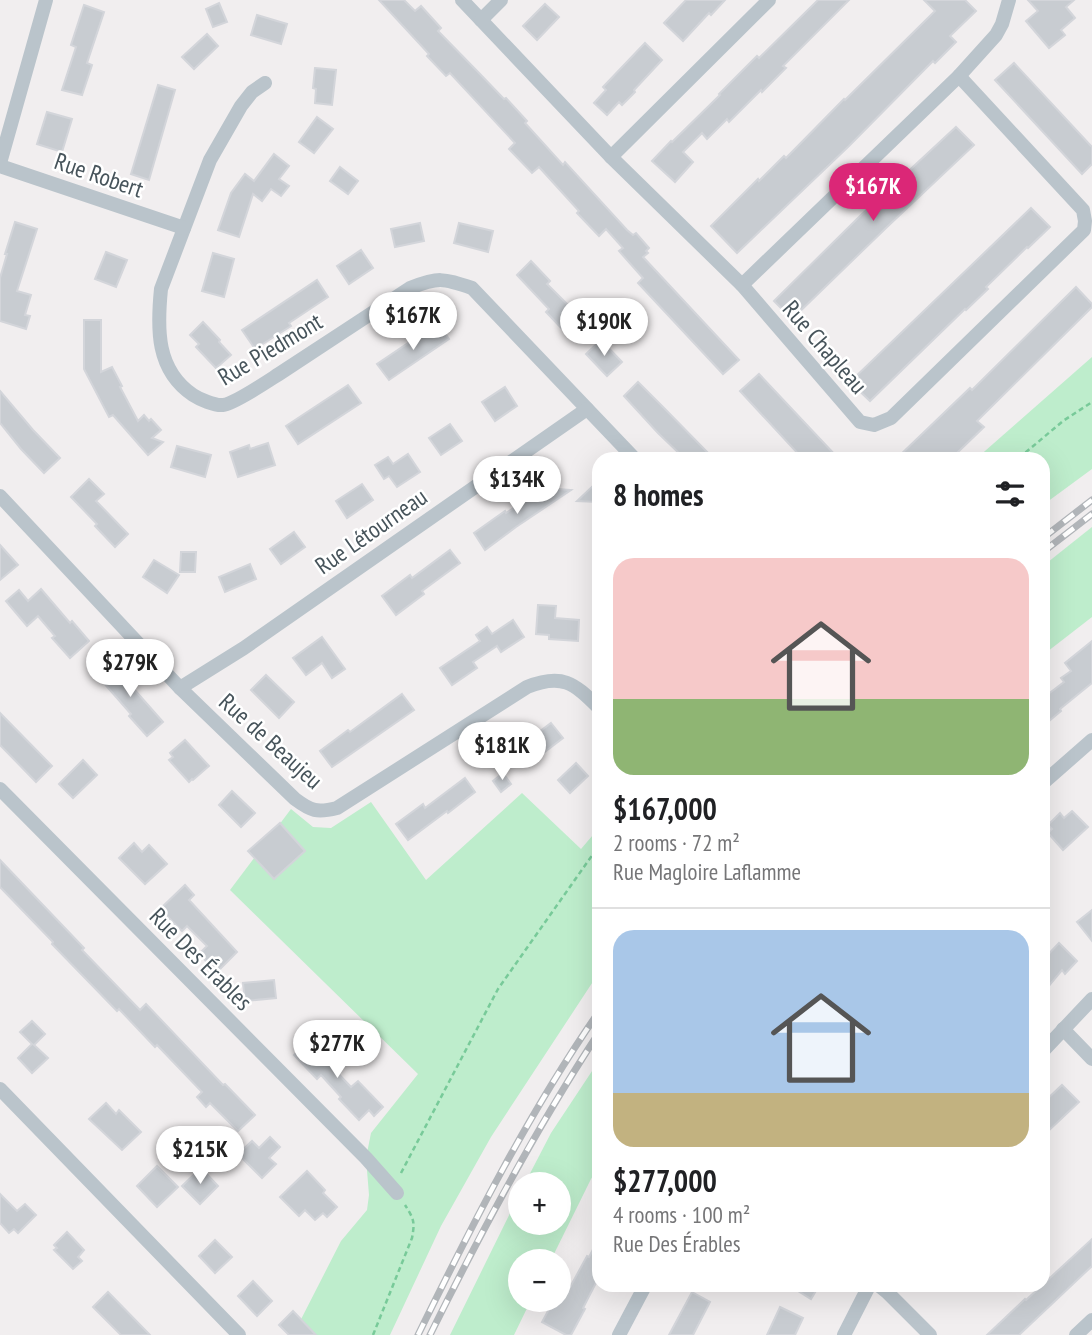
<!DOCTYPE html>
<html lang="en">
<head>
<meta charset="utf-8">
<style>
	:root { --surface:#fff; --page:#f2f2f2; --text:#202124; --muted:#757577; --line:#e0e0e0; --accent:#db2777 }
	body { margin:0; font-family:"PT Sans Narrow",sans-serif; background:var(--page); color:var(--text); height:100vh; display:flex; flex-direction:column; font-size:26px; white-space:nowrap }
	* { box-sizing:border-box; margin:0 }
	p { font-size:23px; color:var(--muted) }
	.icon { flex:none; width:38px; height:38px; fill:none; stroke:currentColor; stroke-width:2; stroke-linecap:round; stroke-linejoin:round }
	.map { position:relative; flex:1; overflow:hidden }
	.details { position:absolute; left:592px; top:452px; width:458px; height:840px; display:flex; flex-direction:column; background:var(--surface); border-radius:21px; box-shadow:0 7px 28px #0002 }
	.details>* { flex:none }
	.controls { position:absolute; left:508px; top:1172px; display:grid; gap:14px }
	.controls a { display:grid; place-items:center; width:63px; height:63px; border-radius:50%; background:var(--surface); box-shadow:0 7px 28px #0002; font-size:35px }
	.price { position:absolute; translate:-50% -60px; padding:0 16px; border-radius:24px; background:#fff; color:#222; font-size:23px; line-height:46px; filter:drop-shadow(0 2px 4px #0008) }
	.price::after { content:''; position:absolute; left:50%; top:42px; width:21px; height:16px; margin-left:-10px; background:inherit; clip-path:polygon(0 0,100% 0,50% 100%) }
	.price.selected { background:var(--accent); color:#fff }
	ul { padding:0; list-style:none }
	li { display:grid; align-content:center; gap:14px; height:371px; padding:0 21px }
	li+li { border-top:2px solid var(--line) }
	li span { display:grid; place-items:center; height:217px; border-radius:21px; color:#555 }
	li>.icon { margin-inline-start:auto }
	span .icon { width:126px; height:126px; fill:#fffc; stroke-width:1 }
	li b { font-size:30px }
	h2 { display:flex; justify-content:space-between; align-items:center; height:84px; padding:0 21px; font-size:30px }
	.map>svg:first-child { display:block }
	.green { fill:#beedcc }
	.building { fill:#c8ccd1; stroke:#d3d5da; stroke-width:2 }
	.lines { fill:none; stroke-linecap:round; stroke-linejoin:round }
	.path { stroke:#78ca99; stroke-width:2.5; stroke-dasharray:5 3.5; stroke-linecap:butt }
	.street { stroke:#bac4cb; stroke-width:14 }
	.rail-casing { stroke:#b1b5b9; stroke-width:7 }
	.rail { stroke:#fff; stroke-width:4.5; stroke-dasharray:13; stroke-linecap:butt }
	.labels { text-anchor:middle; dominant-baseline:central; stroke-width:5; stroke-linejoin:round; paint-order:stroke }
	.street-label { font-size:24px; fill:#47545b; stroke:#fff }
</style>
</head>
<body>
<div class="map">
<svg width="1092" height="1335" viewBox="0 0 1092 1335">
	<rect width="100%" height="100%" fill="#f1eeef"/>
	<g class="green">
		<polygon points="1092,357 1092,469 1043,505 1043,458 977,458"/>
		<polygon points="1092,527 1092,617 1043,655 1043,566"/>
		<polygon points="522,793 581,849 598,829 598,974 491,1137 441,1226 390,1335 293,1335 341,1241 367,1210 369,1195 366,1158 371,1133 418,1074 230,890 291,809 313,827 331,828 371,802 426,880"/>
		<polygon points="598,1062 598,1168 591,1179 550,1262 520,1262 520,1300 531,1300 514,1335 450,1335 520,1193 520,1223 558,1223 558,1185 524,1185 551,1133"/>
	</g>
	<g class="building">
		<polygon points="379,0 404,0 415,11 421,6 441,28 438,31 480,74 504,99 506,98 527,121 525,123 563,165 565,162 627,230 633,235 636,233 649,248 646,251 648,253 643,257 739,360 723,374 638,283 643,278 619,251 623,248 606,229 599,236 577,213 579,211 539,167 532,173 509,149 515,143 450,73 446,76 427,56 429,54"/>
		<polygon points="686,0 725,0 711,15 709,13 683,41 664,23"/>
		<polygon points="818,0 849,0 783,66 786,68 762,92 761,90 729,122 727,119 707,139 702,133 683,152 693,162 675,182 652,161 671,141 672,142 720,95 719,94 757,56 759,58"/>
		<polygon points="924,0 965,0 976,11 950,36 956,42 935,63 933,61 849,146 737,253 711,226 758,179 759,181 784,156 786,158 844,99 845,100 935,11"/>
		<polygon points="1028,0 1074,0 1066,7 1075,18 1061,30 1065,35 1049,48 1026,21 1038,11"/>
		<polygon points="219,3 227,22 213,27 206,9"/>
		<polygon points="545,4 559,17 537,40 523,26"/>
		<polygon points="84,5 104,12 87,63 92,65 82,95 62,90 76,47 71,45"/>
		<polygon points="257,15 287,24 281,44 251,35"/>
		<polygon points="207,34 218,46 194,69 182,57"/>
		<polygon points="645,43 662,60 634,90 635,92 622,105 619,102 607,115 594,103 606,90 603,87"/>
		<polygon points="1014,63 1092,147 1092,164 1082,174 995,80"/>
		<polygon points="315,68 336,70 332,105 315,103 316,89 313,88"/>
		<polygon points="158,85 175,90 149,180 131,174"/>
		<polygon points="47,112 72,119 62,152 37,144"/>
		<polygon points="317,117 333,129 314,153 299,142"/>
		<polygon points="956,127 974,145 886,228 792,319 774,301 859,217"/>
		<polygon points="274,154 289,166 279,179 289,186 281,196 271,189 262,201 253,194 239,237 218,230 231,193 245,174 254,181"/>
		<polygon points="340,167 358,181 348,194 330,181"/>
		<polygon points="1031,208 1050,227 1028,248 1027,247 986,287 988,289 966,310 965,309 870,401 850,382"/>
		<polygon points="15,222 37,229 17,291 31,295 25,315 30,316 26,329 0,321 0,278 7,254 5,254"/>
		<polygon points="420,223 424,241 395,247 391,229"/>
		<polygon points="459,223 493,231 488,252 454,243"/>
		<polygon points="361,250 373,268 349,284 337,266"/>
		<polygon points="106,252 127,260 116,287 95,279"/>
		<polygon points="213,253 234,259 224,297 202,291"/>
		<polygon points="531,261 550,281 547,284 583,320 568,335 546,312 549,309 517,275"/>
		<polygon points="317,280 328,297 289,323 291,326 255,349 242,330"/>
		<polygon points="1076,287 1092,304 1092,307 977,421 984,427 958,452 965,458 897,458 970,388 972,390"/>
		<polygon points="84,320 101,320 101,372 112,367 122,386 120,387 138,421 144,415 149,421 151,419 161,430 152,438 163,442 148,455 113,415 109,417 84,369"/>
		<polygon points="203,322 220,340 219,342 231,355 216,368 196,347 199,344 190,335"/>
		<polygon points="438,323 449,339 389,380 377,364"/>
		<polygon points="601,340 622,362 607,376 586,354"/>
		<polygon points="759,374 838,458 802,458 740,391"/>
		<polygon points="638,382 663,407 713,458 684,458 658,433 624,396"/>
		<polygon points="348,385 361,403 298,444 286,426"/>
		<polygon points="505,387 517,406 495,421 482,402"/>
		<polygon points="0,391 33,430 60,458 44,473 21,449 0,423"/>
		<polygon points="450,424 462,441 441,455 429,438"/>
		<polygon points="268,443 275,465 238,477 230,452 249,445 250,449"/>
		<polygon points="177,446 211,455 205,477 171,467"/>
		<polygon points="408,454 420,472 397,487 389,476 384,479 375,465 388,457 393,464"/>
		<polygon points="89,479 104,494 96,501 128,534 115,547 95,526 97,524 71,497"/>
		<polygon points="598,481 598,502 577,501"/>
		<polygon points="362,484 373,500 347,518 336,501"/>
		<polygon points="544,488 571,490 516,527 485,550 474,533 505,511 506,513"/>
		<polygon points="294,532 305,547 281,564 270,549"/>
		<polygon points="0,545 18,565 0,580"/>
		<polygon points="450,550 460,563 422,591 424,594 396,615 382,596 410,575 412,578"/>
		<polygon points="181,552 196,552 195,572 180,572"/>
		<polygon points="154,560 179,575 167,593 143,577"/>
		<polygon points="250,564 256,579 225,592 219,577"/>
		<polygon points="41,589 70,623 72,621 89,641 70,658 52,638 55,636 38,616 27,626 6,601 19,590 28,601"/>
		<polygon points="538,605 556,606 555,618 579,620 578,641 549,639 549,635 536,634"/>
		<polygon points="513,620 524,637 501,652 497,646 473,662 477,668 452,685 440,668 480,641 476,635 487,627 492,634"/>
		<polygon points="322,637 345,669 332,678 322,663 306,675 293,658"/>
		<polygon points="1092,641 1092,683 1060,709 1061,711 1043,726 1043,698 1064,682 1061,678 1071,671 1065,663"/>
		<polygon points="110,662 163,722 147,736 129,716 131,714 96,674"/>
		<polygon points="266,675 294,702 279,718 251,690"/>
		<polygon points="402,694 414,710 332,767 320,751 348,730 350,732"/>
		<polygon points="0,713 52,766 36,782 0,745"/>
		<polygon points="551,723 563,738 534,760 522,745"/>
		<polygon points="185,740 209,766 193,780 192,779 189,782 169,760 173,757 170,753"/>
		<polygon points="83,760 97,775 73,798 59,784"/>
		<polygon points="576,763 588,776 570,793 558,780"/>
		<polygon points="503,773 511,784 501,792 493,781"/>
		<polygon points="465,778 475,792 448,813 447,811 408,840 396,824 423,804 425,808"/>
		<polygon points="232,791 255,813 241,827 219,805"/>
		<polygon points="1072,811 1088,827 1063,850 1048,833 1052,829 1048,825 1060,813 1064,818"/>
		<polygon points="280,823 305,851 274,879 248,851"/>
		<polygon points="134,843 142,852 149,845 167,864 145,884 119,858"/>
		<polygon points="0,860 84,948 82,950 140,1010 146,1004 223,1085 225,1084 255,1115 238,1131 210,1103 206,1107 197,1097 202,1092 157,1045 155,1047 119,1009 117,1011 52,944 53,942 0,887"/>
		<polygon points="185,885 194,895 189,900 237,952 217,972 199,954 207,946 187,926 182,931 160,909"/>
		<polygon points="1092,910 1092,941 1077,922"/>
		<polygon points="1059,943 1077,961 1065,974 1062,970 1043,993 1043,960"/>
		<polygon points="274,980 276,998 245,1001 243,983"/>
		<polygon points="32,1021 45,1034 34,1045 48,1058 32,1073 18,1058 32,1044 20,1032"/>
		<polygon points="312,1038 335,1062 331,1066 351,1087 358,1081 383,1107 374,1116 369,1110 359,1120 339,1099 341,1097 321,1075 317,1079 294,1055"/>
		<polygon points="1062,1085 1079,1102 1043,1136 1043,1103"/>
		<polygon points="106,1103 116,1114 119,1110 141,1132 122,1150 89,1119"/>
		<polygon points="270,1137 280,1147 269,1158 276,1164 262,1178 238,1154 252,1141 259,1148"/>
		<polygon points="157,1166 178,1187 157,1207 137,1186"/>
		<polygon points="201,1168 218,1186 200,1204 182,1186"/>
		<polygon points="307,1171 325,1190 323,1193 337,1207 327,1217 323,1213 315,1220 305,1210 299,1216 280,1197"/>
		<polygon points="0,1194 17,1211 25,1204 36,1215 18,1233 14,1229 9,1233 0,1223"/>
		<polygon points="67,1232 84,1250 78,1257 82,1261 73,1269 54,1250 57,1248 54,1245"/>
		<polygon points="1092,1239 1092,1266 1019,1335 987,1335 1025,1299 1026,1300"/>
		<polygon points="215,1240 232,1257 215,1273 199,1256"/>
		<polygon points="598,1240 598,1279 583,1308 585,1309 571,1335 566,1335 542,1322 554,1300 558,1300 558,1292 561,1287 568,1291 587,1256 589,1257"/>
		<polygon points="253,1281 272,1301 257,1316 238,1296"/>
		<polygon points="787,1284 820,1284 811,1299"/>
		<polygon points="108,1292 150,1335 121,1335 93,1307"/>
		<polygon points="692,1292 710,1302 693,1335 669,1335"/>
		<polygon points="780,1307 803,1318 795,1335 767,1335"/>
		<polygon points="293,1311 316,1335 289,1335 279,1325"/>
	</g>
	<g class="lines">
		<g class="path">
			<polyline points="1019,458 1063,421 1092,402"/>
			<polyline points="401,1173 498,989 598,847"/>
			<path d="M373,1335L412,1238C415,1222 414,1219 405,1205"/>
		</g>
		<g class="street">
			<polyline points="462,0 611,157 742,285 860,422 874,425 891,418 1084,230 1085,221 1083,210 959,76"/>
			<polyline points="481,20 501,0"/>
			<path d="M265,83L252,92L241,106L210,160L161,289C157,329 156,370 193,395C199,399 215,406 223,405C234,404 268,381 279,374C323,345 366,317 410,288C439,277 442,278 472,288L634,458"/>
			<polyline points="611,157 769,0"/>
			<polyline points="0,163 46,0"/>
			<polyline points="0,166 184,228"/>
			<polyline points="742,285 959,76 996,35 1002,24 1009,0"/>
			<path d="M0,496L180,688L295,799C311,811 317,813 337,808L527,687C562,673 574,683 598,707"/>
			<polyline points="180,688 244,648 587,409"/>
			<polyline points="1043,783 1092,740"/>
			<polyline points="0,789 366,1158 397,1193"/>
			<polyline points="1063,1029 1092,1059"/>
			<polyline points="1043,1051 1092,999"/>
			<polyline points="0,1089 239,1335"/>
			<polyline points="877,1284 887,1292 930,1335"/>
			<polyline points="619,1335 646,1284"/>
			<polyline points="844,1335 870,1284"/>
			<polyline points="1076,1335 1092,1320"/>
		</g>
		<g class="rail-casing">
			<g id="rail">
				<polyline points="1043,538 1092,500"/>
				<polyline points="1043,552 1092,514"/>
				<path d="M418,1335C472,1225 528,1114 598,1013"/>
				<path d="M430,1335C481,1232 535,1130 598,1034"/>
			</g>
		</g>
		<use href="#rail" class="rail"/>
	</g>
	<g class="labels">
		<g class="street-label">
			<text transform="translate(99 175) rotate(19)">Rue Robert</text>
			<text transform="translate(825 347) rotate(49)">Rue Chapleau</text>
			<text transform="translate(270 349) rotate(-31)">Rue Piedmont</text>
			<text transform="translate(371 531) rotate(-35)">Rue Létourneau</text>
			<text transform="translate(271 741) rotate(42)">Rue de Beaujeu</text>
			<text transform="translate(201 959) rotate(45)">Rue Des Érables</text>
		</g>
	</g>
</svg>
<div class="controls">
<a>+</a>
<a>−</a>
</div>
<b class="price selected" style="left:873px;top:223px">$167K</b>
<b class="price" style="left:413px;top:352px">$167K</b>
<b class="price" style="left:604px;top:358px">$190K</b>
<b class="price" style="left:517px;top:516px">$134K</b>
<b class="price" style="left:130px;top:699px">$279K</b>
<b class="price" style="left:502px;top:782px">$181K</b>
<b class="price" style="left:337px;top:1080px">$277K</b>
<b class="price" style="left:200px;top:1186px">$215K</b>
<section class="details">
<h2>8 homes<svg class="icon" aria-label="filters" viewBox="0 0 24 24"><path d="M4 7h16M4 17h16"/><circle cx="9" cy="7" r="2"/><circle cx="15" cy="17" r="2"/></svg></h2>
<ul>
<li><span style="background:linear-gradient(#f6c9c9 65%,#8fb573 0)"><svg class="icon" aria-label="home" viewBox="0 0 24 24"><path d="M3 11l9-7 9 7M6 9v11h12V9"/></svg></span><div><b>$167,000</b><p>2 rooms · 72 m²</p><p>Rue Magloire Laflamme</p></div></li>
<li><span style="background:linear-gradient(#a9c7e8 75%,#c2b280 0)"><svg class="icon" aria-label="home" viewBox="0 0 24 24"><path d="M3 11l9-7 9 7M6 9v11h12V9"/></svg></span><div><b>$277,000</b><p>4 rooms · 100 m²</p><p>Rue Des Érables</p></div></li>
</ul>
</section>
</div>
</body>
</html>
